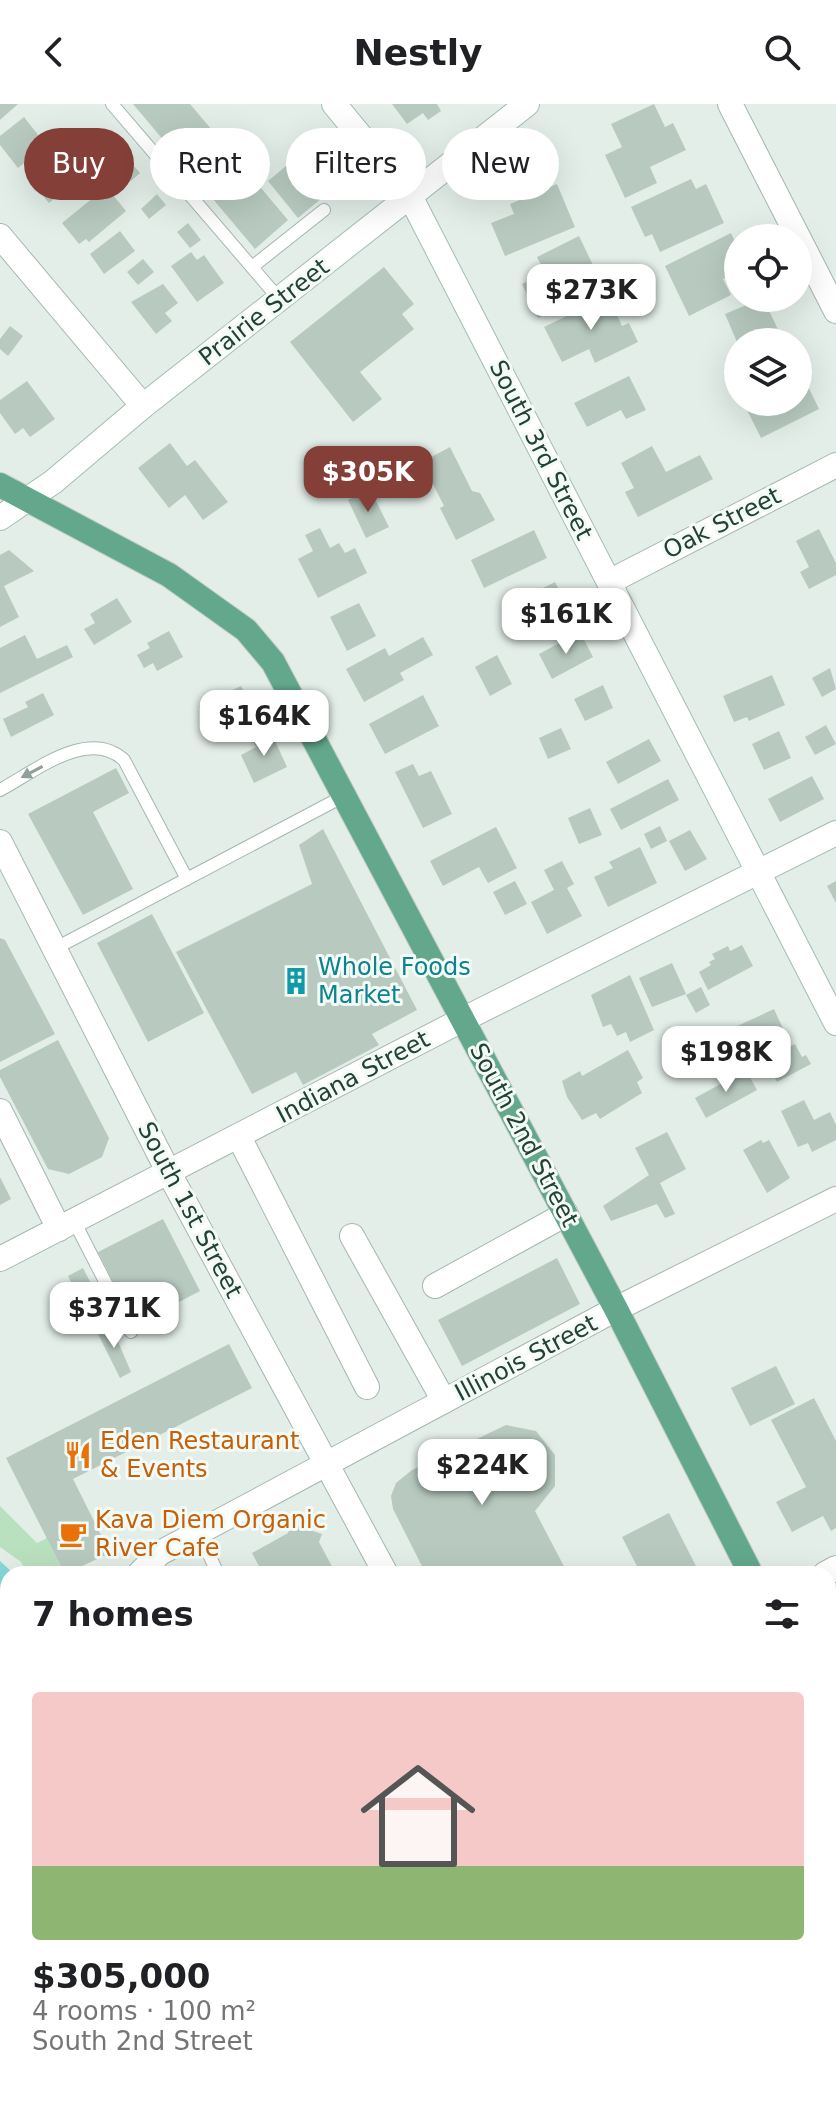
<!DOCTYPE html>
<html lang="en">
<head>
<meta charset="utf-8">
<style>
	:root { --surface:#fff; --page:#f2f2f2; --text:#202124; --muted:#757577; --line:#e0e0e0; --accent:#843f38 }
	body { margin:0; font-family:"DejaVu Sans",sans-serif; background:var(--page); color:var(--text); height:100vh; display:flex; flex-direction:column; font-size:30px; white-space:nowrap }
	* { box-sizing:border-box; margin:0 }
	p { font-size:26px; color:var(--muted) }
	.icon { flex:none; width:44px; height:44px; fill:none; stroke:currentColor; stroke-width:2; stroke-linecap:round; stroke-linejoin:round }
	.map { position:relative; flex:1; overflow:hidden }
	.drawer { position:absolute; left:0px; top:1462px; width:836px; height:538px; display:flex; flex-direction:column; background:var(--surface); border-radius:24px 24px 0 0; box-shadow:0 8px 32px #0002 }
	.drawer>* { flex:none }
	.guide { position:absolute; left:24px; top:24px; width:788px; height:72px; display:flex; gap:16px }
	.tools { position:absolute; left:724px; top:120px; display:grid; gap:16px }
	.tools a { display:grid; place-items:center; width:88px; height:88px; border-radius:50%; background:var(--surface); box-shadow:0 8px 32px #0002; font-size:40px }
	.price { position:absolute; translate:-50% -68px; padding:0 18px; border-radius:16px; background:#fff; color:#222; font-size:26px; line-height:52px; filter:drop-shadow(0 2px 4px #0008) }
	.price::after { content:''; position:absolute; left:50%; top:48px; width:24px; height:18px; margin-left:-12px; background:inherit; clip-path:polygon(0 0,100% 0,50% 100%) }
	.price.on { background:var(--accent); color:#fff }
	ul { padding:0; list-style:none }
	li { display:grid; align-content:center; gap:16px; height:424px; padding:0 32px }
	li+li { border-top:2px solid var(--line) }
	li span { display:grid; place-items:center; height:248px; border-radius:8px; color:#555 }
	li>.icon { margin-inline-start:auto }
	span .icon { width:144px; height:144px; fill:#fffc; stroke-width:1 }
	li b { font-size:34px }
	h2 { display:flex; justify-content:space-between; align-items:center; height:96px; padding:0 32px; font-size:34px }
	.tag { padding:0 28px; border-radius:36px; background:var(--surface); box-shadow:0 8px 32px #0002; font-size:28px; line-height:72px }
	.tag.on { background:var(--accent); color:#fff }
	header { display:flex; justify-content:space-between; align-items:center; height:104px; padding:0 32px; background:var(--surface); font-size:36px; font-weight:600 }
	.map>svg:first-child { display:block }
	.green { fill:#bae1bf }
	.water { fill:#86d7d9 }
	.pier { fill:#e3eee8 }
	.building { fill:#b8cac0 }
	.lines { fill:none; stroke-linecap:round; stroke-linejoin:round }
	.lane-casing { stroke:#a5b7af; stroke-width:14 }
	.street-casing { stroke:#a5b7af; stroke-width:26 }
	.secondary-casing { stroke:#a3beb1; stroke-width:26 }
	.primary-casing { stroke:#c1cac6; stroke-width:26 }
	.lane { stroke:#fff; stroke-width:12 }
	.street { stroke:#fff; stroke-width:24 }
	.secondary { stroke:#fff; stroke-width:24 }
	.primary { stroke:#63a88d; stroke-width:24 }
	.oneway { fill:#90a09a }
	.labels { text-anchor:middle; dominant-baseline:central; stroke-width:6; stroke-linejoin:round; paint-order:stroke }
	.street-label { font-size:24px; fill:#214235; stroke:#f4faf6 }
	.culture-label { font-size:24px; fill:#0d838f; stroke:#f4faf6; text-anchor:start }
	.food-label { font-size:24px; fill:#c56008; stroke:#f4faf6; text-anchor:start }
</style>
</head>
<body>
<header><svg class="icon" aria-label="back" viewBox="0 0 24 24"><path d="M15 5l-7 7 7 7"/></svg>Nestly<svg class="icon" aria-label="search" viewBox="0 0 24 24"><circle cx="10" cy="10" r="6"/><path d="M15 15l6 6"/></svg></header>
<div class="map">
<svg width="836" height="1999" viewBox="0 0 836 1999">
	<rect width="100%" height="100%" fill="#e3eee8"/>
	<polygon class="green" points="0,1402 37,1439 47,1434 65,1470 27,1470 21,1458 0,1443"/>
	<g class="water">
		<polygon points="0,1457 14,1470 8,1470 8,1760 0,1753"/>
		<polygon points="294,1992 615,1992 620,1999 298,1999"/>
	</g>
	<g class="pier">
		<polygon points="8,1552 8,1659 6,1667 0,1669 0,1558"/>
		<polygon points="470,1992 615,1992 620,1999 446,1999"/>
	</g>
	<g class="building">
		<polygon points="0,0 18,0 0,16"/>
		<polygon points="133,0 190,0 288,116 255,145"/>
		<polygon points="392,0 437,0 441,7 428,16 423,9 407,20"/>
		<polygon points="654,0 665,23 673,19 686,46 650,63 657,79 625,94 605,51 622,43 611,20"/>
		<polygon points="24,13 46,41 18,64 0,41 0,32"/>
		<polygon points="114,37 123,47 106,61 97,51"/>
		<polygon points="65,49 83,71 49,99 30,76"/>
		<polygon points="298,52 329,88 298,114 268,77"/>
		<polygon points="126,53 140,69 125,82 111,66"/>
		<polygon points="691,75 696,85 706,80 724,119 660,148 652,130 645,133 631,103"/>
		<polygon points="557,80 575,123 505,152 491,119 514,110 510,100"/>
		<polygon points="99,89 105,96 112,90 126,107 89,138 86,135 79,140 62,119"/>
		<polygon points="157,90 166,101 149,115 141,105"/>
		<polygon points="188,119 201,136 190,144 177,128"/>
		<polygon points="120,127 135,147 104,170 90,150"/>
		<polygon points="731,129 738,144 738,167 723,175 731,191 689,212 665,162"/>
		<polygon points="579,132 603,182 538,214 522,180 545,169 537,153"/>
		<polygon points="191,148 197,156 204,151 224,179 197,198 171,162"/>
		<polygon points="143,155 154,168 138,181 127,168"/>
		<polygon points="384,163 414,200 402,210 414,225 360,268 382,295 353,318 290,238"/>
		<polygon points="163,180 178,199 165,209 172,217 156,230 131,198"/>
		<polygon points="608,192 622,222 629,219 638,238 595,259 589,245 562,258 544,223"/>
		<polygon points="763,194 784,238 737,238 725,210"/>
		<polygon points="10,222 23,232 8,252 0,245 0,235"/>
		<polygon points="800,266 819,305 761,334 743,298 798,298"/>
		<polygon points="629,272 646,306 626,315 621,306 587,323 574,299"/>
		<polygon points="27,277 55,315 30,333 23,324 15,330 0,309 0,296"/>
		<polygon points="170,339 187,362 195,356 228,398 203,416 185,391 169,404 138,364"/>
		<polygon points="652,342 666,368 700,351 713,375 638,413 625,388 634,384 621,359"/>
		<polygon points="450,343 472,387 480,389 495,416 456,436 440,404 444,402 422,358"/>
		<polygon points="370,385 389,423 366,434 348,396"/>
		<polygon points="320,424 330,444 339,439 345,449 355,444 367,469 318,494 298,455 313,447 305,431"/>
		<polygon points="819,425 836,459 836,471 809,485 800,468 809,463 796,437"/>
		<polygon points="534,426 547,454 484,484 471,456"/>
		<polygon points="9,446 34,467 4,482 19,513 0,523 0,451"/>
		<polygon points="555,478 568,504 521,528 511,510 527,502 523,494"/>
		<polygon points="117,494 132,518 94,541 84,525 95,519 90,510"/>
		<polygon points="359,499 376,532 347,547 330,513"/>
		<polygon points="169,527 183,553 157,567 153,559 144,564 137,551 150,544 147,539"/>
		<polygon points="580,528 593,553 552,575 539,550"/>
		<polygon points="25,531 37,555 67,541 73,553 0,589 0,544"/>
		<polygon points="423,533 433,551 400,569 404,576 364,598 346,565 385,544 389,552"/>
		<polygon points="497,551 512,580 490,592 475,563"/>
		<polygon points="830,564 836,585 822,593 812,574"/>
		<polygon points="772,571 785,601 749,617 747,613 734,618 723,592"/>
		<polygon points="603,581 613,604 585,617 574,595"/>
		<polygon points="241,582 253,607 210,627 199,602"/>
		<polygon points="43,589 54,611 11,633 3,615 28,603 25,598"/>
		<polygon points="423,591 439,622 385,650 369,620"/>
		<polygon points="826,621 836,640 815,651 805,633"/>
		<polygon points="561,624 571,645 548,655 539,634"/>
		<polygon points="270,626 287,663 254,679 241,651 256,643 252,635"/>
		<polygon points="779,627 791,654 764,666 752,640"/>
		<polygon points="649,635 661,657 618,680 606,658"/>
		<polygon points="413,660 419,672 431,667 452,710 423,724 395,668"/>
		<polygon points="116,664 129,689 93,708 133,785 83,811 28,710"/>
		<polygon points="812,672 824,695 780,718 768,695"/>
		<polygon points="668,675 679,696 621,726 610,705"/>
		<polygon points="590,704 602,731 579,740 568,714"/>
		<polygon points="660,722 667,737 651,745 644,730"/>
		<polygon points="496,723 517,764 488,779 479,763 443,782 430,757"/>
		<polygon points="323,725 417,906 372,930 379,941 303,981 296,968 252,990 176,848 312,780 299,741"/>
		<polygon points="690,726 707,755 685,767 669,737"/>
		<polygon points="640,743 657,779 608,803 594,773 613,764 609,758"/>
		<polygon points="562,757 574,780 567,784 582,812 547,830 531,798 554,786 544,766"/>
		<polygon points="515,777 527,800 505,811 493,788"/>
		<polygon points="836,777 836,799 827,782"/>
		<polygon points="152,810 204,909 148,938 97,839"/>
		<polygon points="0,834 5,836 55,930 0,958"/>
		<polygon points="742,841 753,862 708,886 699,868 711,861 709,858 715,855 712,850 728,842 730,847"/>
		<polygon points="672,859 686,890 652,903 639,874"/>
		<polygon points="630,871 654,926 630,938 626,928 617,932 611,920 603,923 591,891"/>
		<polygon points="701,883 710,901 696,909 686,891"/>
		<polygon points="774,905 785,929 746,947 738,931 734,933 731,925"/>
		<polygon points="58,936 109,1034 102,1053 69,1070 48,1065 0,973 0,966"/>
		<polygon points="795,940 802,953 806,951 811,960 777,978 770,964 774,961 770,954"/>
		<polygon points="628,946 643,974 637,978 642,989 600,1015 596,1009 582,1016 567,993 562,977 580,967 582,972"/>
		<polygon points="746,966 757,986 706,1014 695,994"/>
		<polygon points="804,996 814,1016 830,1008 836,1021 836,1036 812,1048 808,1039 798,1043 781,1007"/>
		<polygon points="667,1028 686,1065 660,1079 675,1110 665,1114 657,1100 611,1117 603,1102 649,1071 635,1044"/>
		<polygon points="761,1036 763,1039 769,1036 790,1074 767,1089 743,1046"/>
		<polygon points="0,1073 11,1095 0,1101"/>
		<polygon points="163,1115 200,1187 135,1221 98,1148"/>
		<polygon points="557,1154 580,1200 462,1262 438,1216"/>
		<polygon points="83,1164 103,1203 88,1211 68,1172"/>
		<polygon points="110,1219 131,1268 120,1274 96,1226"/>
		<polygon points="229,1240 252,1284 73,1375 110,1449 65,1470 6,1354"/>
		<polygon points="776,1262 795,1300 750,1322 731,1284"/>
		<polygon points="814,1294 836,1337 836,1424 831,1427 823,1412 792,1428 776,1398 806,1383 771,1316"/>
		<polygon points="506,1321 536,1327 555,1351 555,1382 535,1407 568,1470 426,1470 393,1405 391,1392 396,1379 412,1366"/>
		<polygon points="669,1409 700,1470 641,1470 622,1433"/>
		<polygon points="291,1420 322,1430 319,1438 336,1470 263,1470 252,1449 288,1429"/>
		<polygon points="836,1897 836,1995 831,1985 828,1986 828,1901"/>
		<polygon points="222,1992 294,1992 298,1999 222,1999 219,1994"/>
		<polygon points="675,1992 817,1992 804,1999 679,1999"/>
	</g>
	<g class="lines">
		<g class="lane-casing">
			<g id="lane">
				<polyline points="112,0 280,196"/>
				<polyline points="252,163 324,106"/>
				<path d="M0,686C34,668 88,623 124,656L187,775"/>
				<polyline points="54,845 344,692"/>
				<polyline points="74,1117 131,1228"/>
				<polyline points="199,1429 218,1470"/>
				<polyline points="828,1485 836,1499"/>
				<polyline points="828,1673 836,1668"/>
				<polyline points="828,1735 836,1749"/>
				<polyline points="124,1992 128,1999"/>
				<polyline points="167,1999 181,1992"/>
			</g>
		</g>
		<g class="street-casing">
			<g id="street">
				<polyline points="730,0 836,207"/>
				<polyline points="0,132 143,302"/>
				<polyline points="609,478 836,361"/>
				<polyline points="0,738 169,1069 386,1470"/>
				<polyline points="0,1007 59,1125"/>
				<polyline points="239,1033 367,1283"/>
				<polyline points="352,1132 444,1297"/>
				<polyline points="0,1155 458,918 836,729"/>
				<polyline points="435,1182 566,1110"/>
				<polyline points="139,1470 160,1449 616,1205 836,1095"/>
				<polyline points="825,1470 836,1464"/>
				<polyline points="0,1611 8,1603"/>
				<polyline points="0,1973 8,1969"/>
			</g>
		</g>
		<g class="secondary-casing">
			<g id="secondary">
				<polyline points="334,0 410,92 836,919"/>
				<polyline points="0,414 53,378 143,302 527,0"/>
				<polyline points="0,1868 8,1883"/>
				<polyline points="65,1992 69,1999"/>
			</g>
		</g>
		<g class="primary-casing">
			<g id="primary">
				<polyline points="0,381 169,471 246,526 273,558 616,1205 751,1470"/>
				<polyline points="828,1617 836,1632"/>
				<polyline points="828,1850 836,1845"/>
				<polyline points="550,1999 564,1992"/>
			</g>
		</g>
		<use href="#lane" class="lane"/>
		<use href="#street" class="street"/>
		<use href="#secondary" class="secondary"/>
		<use href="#primary" class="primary"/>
	</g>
	<defs><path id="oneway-solid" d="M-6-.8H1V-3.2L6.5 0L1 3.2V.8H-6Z" transform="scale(2)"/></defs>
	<use class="oneway" href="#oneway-solid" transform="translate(32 668) rotate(152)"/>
	<defs>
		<g id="building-bare" transform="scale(2.16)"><path d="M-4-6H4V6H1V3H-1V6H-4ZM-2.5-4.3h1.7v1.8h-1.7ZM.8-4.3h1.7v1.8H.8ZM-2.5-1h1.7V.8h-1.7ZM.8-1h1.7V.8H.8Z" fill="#0f9aa8" stroke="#f4faf6" stroke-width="2.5" paint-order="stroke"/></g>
		<g id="restaurant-bare" transform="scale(2.16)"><path d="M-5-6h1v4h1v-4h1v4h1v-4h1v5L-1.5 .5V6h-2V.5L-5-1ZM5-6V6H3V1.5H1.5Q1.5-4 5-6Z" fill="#e8710a" stroke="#f4faf6" stroke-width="2.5" paint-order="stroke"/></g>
		<g id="cafe-bare" transform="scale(2.16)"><path d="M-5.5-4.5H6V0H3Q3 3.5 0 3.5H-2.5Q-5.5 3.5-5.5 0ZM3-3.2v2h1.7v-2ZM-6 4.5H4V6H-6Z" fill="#e8710a" stroke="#f4faf6" stroke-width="2.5" paint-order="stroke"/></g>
	</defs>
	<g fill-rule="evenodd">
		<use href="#building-bare" x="296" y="877"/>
		<use href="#restaurant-bare" x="78" y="1351"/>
		<use href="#cafe-bare" x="73" y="1430"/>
	</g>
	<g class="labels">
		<g class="street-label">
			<text transform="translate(264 208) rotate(-38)">Prairie Street</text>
			<text transform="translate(541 346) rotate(63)">South 3rd Street</text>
			<text transform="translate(722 419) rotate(-27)">Oak Street</text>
			<text transform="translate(353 973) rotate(-28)">Indiana Street</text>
			<text transform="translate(524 1031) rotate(62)">South 2nd Street</text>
			<text transform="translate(190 1106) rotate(62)">South 1st Street</text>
			<text transform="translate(526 1254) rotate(-28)">Illinois Street</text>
		</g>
		<g class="culture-label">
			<text x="318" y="863">Whole Foods<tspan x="318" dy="28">Market</tspan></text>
		</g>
		<g class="food-label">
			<text x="100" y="1337">Eden Restaurant<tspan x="100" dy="28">&amp; Events</tspan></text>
			<text x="95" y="1416">Kava Diem Organic<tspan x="95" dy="28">River Cafe</tspan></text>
		</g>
	</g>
</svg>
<div class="tools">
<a><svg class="icon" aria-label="locate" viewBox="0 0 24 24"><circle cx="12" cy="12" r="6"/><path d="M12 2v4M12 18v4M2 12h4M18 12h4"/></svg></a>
<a><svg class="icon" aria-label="layers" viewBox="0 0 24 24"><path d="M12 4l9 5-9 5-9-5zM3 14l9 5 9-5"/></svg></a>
</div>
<b class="price" style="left:591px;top:228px">$273K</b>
<b class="price on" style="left:368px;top:410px">$305K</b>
<b class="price" style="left:566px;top:552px">$161K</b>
<b class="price" style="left:264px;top:654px">$164K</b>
<b class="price" style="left:726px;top:990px">$198K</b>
<b class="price" style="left:114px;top:1246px">$371K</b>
<b class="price" style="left:482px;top:1403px">$224K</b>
<div class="guide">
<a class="tag on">Buy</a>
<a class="tag">Rent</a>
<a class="tag">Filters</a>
<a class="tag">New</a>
</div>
<section class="drawer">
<h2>7 homes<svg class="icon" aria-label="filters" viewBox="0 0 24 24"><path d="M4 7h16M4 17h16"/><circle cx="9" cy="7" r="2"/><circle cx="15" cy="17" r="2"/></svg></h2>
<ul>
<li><span style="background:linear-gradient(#f6c9c9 70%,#8fb573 0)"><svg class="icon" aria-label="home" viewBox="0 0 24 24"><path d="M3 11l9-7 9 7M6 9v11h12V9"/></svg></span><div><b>$305,000</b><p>4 rooms · 100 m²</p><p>South 2nd Street</p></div></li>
</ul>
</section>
</div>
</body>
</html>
